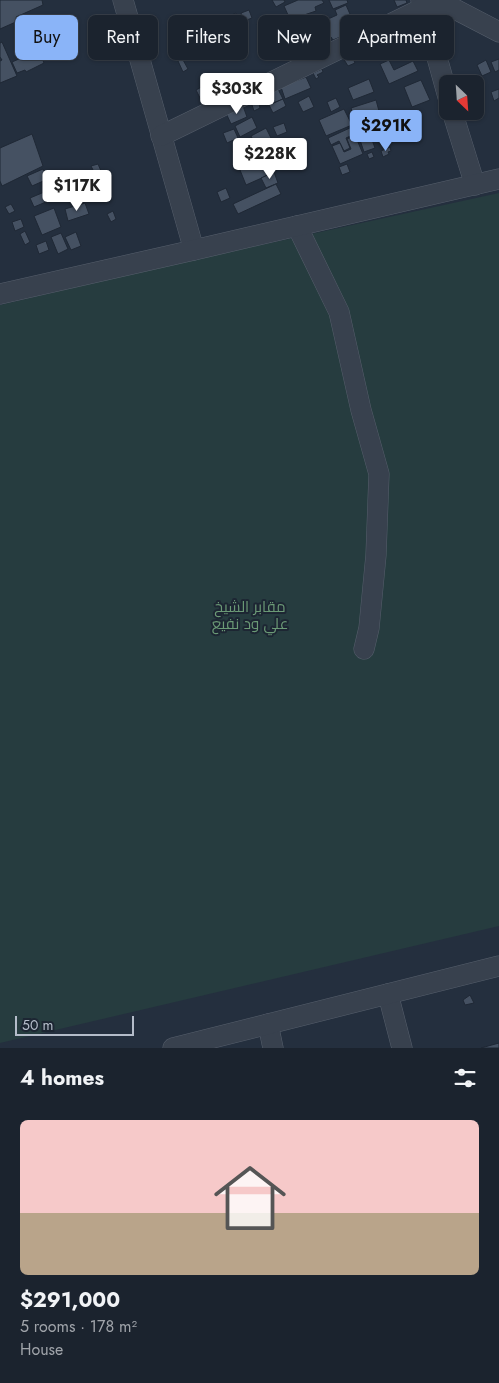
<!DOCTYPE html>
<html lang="en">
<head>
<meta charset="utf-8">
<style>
	:root { --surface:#1b232e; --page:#282f3a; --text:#f1f3f6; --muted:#a0a4aa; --line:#39404a; --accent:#8ab4f8 }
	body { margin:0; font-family:Jost,Cairo,sans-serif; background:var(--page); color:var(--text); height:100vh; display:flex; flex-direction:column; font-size:19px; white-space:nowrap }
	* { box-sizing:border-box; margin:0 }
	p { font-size:16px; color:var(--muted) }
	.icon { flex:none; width:28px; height:28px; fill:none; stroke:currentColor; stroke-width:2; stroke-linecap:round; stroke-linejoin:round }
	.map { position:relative; height:1048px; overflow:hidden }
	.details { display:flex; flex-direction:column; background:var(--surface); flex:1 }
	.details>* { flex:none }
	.hud { position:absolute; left:15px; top:15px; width:470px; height:45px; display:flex; gap:10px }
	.needle { width:32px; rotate:155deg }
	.fabs { position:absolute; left:439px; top:75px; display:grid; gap:10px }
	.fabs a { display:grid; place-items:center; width:45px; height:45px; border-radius:8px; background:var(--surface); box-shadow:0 1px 4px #0004,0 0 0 1px var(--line); font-size:25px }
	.scale { position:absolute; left:15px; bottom:12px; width:119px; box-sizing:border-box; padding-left:5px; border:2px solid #b4bcc9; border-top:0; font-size:14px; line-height:18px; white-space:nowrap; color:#b4bcc9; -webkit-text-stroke:4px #1d2633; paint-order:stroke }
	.price { position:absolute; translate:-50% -42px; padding:0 11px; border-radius:5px; background:#fff; color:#222; font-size:16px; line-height:32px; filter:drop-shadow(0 1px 2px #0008) }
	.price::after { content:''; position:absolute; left:50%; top:30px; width:15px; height:11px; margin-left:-8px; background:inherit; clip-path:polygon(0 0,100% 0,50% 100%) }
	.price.current { background:var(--accent); color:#111 }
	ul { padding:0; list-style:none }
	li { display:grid; align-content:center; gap:10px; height:265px; padding:0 20px }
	li span { display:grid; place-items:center; height:155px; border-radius:8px; color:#555 }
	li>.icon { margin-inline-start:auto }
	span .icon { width:90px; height:90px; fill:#fffc; stroke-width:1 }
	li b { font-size:21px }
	h2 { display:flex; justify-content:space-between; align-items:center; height:60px; padding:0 20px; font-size:21px }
	.tag { padding:0 18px; border-radius:8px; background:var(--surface); box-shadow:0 1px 4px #0004,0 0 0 1px var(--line); font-size:18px; line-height:45px }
	.tag.current { background:var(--accent); color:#111 }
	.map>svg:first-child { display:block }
	.green { fill:#263c3f }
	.building { fill:#455162; stroke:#1f2835 }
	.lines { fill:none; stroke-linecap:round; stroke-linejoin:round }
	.minor-casing { stroke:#565f6c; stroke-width:21 }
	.minor { stroke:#38414e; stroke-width:20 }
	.labels { text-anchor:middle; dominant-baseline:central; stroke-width:4; stroke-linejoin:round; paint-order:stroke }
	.park-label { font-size:15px; fill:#6b9a76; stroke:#1d2633 }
</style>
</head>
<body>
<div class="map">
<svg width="499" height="1048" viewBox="0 0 499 1048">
	<rect width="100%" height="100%" fill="#242f3e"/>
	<polygon class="green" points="499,193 499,926 0,1043 0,305 174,264"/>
	<g class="building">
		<polygon points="0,0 42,0 43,5 16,17 18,21 0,29"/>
		<polygon points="272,0 284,0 285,2 276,7"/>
		<polygon points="298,0 322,0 324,3 315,7 316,11 304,15 307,20 293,26 284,6"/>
		<polygon points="329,0 347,0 348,3 333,9"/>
		<polygon points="394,0 406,0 407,3 397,7"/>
		<polygon points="346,5 357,30 333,40 331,37 323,40 317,24 337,15 335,10"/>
		<polygon points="249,10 252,18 244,21 241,13"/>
		<polygon points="236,13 240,23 233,26 229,16"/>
		<polygon points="269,19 274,29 262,35 257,24"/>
		<polygon points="308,22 312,30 309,32 311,35 301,40 299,36 295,38 293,34 296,32 294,29"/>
		<polygon points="415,25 422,42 408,47 402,30"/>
		<polygon points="297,41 301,53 283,60 278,48"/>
		<polygon points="2,42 17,76 0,83 0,61 2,60 0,57 0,43"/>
		<polygon points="39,50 44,63 26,72 25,70 17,73 12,62"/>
		<polygon points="351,54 355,63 348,66 343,58"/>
		<polygon points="182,58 188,69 183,72 178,61"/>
		<polygon points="499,59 499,70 495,72 491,62"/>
		<polygon points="389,60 394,70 413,61 418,71 389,84 380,64"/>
		<polygon points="486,60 491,72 482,76 477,65"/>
		<polygon points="322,69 323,72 317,75 319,77 316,79 313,73"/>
		<polygon points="306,77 311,88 285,99 281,87"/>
		<polygon points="369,79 374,92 353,100 348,88"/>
		<polygon points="421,80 430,100 412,107 404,87"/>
		<polygon points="207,84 213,96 202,102 196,90"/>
		<polygon points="278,89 283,99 266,106 262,97"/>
		<polygon points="499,89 499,98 494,101 491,92"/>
		<polygon points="309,96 314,107 303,112 298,102"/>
		<polygon points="336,98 340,107 331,112 327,102"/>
		<polygon points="283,99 286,106 273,113 269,105"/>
		<polygon points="258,100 260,108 254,111 251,102"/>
		<polygon points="376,100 379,111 363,116 364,120 356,122 351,108"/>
		<polygon points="243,106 247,117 231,124 226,113"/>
		<polygon points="344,109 352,125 326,136 319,120"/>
		<polygon points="381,116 386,131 377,133 373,119"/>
		<polygon points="252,117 257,128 240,137 235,126"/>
		<polygon points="284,123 287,132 277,136 273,127"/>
		<polygon points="411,125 413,129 416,127 419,134 411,138 408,132 410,131 408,127"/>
		<polygon points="352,127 355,134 346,138 350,148 344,151 339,141 331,145 328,138"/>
		<polygon points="266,128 274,144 263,149 260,144 256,146 251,136"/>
		<polygon points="234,129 238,138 227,143 223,133"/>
		<polygon points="32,134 43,166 2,186 0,181 0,148"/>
		<polygon points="355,135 363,154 340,164 332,146 340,143 344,152 351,149 347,139"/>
		<polygon points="371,137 375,148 364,152 360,140"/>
		<polygon points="251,141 255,150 236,159 232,150"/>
		<polygon points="390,147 391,151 388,152 389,154 383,157 381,151"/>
		<polygon points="372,152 374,157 369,159 367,154"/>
		<polygon points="264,153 273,173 246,185 238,165"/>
		<polygon points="98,164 101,171 95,174 91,166"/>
		<polygon points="347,164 350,172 342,175 339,167"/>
		<polygon points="43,169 48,179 32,186 27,176"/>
		<polygon points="274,172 278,183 266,188 261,178"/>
		<polygon points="73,175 79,194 59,200 53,181"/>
		<polygon points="276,184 281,194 238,214 233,204"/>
		<polygon points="226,188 230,198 221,202 217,192"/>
		<polygon points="49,190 53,199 34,207 30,198"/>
		<polygon points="85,203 89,214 68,221 65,209"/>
		<polygon points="11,204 15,211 9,214 5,207"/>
		<polygon points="54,208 61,227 42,235 34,216"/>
		<polygon points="113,211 116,219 111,222 107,214"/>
		<polygon points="21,219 24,227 15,231 12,222"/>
		<polygon points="25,231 30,242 25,245 20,234"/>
		<polygon points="76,232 81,246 71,250 65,237"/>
		<polygon points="61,233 68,249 58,254 51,237"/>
		<polygon points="46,241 49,250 39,254 36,245"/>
		<polygon points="470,995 474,1003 465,1005 463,1000"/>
		<polygon points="499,1043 499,1048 481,1048"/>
	</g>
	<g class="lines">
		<g class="minor-casing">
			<g id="minor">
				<polyline points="123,0 194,250"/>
				<polyline points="421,0 448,97"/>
				<polyline points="452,111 475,185"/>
				<polyline points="161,136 423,8 447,5 499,32"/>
				<polyline points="297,226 339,312 361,410 379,474 376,555 369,628 364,649"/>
				<polyline points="0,294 194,250 499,179"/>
				<polyline points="388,994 402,1048"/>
				<polyline points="268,1024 273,1048"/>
				<polyline points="173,1048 499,966"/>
			</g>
		</g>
		<use href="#minor" class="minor"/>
	</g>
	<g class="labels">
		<g class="park-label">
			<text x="250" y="607">مقابر الشيخ<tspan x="250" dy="17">علي ود نفيع</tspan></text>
		</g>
	</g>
</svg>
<div class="fabs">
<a><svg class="needle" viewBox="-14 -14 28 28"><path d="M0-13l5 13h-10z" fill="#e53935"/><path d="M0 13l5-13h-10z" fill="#a0a4aa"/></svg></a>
</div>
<div class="scale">50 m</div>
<b class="price" style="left:237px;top:115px">$303K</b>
<b class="price current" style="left:386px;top:152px">$291K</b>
<b class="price" style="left:270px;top:180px">$228K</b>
<b class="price" style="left:77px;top:212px">$117K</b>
<div class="hud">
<a class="tag current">Buy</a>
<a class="tag">Rent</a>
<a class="tag">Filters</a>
<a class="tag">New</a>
<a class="tag">Apartment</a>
</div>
</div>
<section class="details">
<h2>4 homes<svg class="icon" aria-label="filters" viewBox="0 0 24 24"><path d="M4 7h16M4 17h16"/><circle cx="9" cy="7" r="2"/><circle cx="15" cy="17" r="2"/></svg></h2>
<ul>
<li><span style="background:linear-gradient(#f6c9c9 60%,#b9a48a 0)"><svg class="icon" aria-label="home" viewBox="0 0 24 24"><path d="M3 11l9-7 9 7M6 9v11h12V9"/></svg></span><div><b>$291,000</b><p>5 rooms · 178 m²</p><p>House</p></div></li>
</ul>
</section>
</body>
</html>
